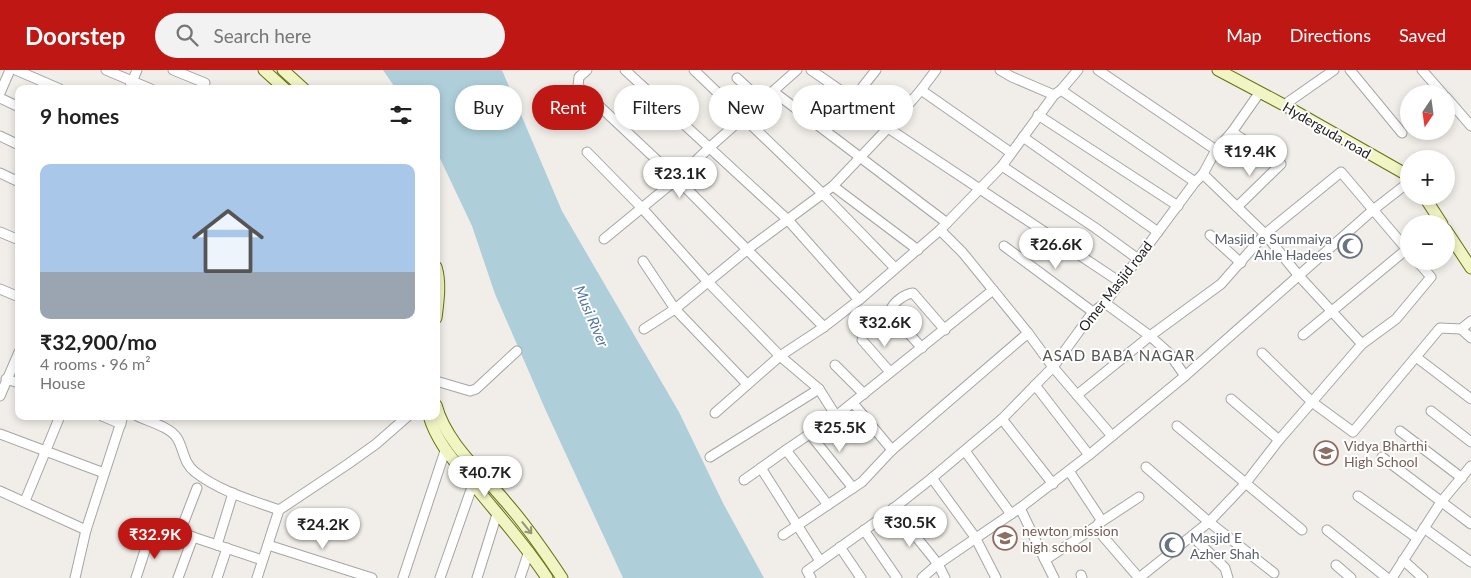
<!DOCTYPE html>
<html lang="en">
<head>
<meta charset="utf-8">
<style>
	:root { --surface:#fff; --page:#f2f2f2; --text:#222; --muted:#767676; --line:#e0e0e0; --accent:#bf1714 }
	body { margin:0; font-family:Lato,sans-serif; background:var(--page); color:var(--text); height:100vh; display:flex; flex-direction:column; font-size:19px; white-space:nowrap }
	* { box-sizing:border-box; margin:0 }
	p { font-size:16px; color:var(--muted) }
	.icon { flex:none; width:28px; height:28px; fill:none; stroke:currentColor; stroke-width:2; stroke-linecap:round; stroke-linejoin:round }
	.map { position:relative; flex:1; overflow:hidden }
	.details { position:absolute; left:15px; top:15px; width:425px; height:335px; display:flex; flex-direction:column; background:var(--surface); border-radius:10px; box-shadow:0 2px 8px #0003 }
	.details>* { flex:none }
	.hud { position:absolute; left:455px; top:15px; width:475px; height:45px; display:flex; gap:10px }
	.needle { width:32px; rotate:193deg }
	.buttons { position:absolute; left:1400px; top:15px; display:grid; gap:10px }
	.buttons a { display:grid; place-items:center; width:55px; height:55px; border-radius:50%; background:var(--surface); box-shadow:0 2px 8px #0003; font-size:25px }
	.price { position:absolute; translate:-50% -42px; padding:0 11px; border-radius:18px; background:#fff; color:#222; font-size:16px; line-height:32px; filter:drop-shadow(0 1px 2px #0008) }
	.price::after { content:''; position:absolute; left:50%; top:30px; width:15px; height:11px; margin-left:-8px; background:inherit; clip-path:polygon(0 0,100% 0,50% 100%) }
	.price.on { background:var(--accent); color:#fff }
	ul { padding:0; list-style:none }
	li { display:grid; align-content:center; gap:10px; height:265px; padding:0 25px }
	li+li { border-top:1px solid var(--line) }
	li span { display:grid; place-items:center; height:155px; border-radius:10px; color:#555 }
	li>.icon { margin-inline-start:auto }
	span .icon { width:90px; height:90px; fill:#fffc; stroke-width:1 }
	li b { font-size:21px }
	h2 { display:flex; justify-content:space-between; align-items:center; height:60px; padding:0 25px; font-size:21px }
	.pill { padding:0 18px; border-radius:22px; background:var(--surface); box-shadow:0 2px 8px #0003; font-size:18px; line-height:45px }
	.pill.on { background:var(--accent); color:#fff }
	header { display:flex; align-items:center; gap:30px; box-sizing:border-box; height:70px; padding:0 25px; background:var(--accent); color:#fff }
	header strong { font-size:24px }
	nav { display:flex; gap:28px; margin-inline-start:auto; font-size:18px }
	.search { width:350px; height:45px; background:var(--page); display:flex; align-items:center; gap:12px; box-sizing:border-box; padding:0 18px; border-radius:28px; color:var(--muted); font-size:19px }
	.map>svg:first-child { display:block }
	.water { fill:#aecfda }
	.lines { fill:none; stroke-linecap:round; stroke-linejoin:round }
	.street-casing { stroke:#a5a5a5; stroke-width:11 }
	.secondary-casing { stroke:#647110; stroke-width:13 }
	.street { stroke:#fff; stroke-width:9 }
	.secondary { stroke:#f1f4c3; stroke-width:11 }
	.oneway { stroke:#93957a }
	.labels { text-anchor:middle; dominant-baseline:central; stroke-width:4; stroke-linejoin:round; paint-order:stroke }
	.street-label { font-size:14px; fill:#212121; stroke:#fff }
	.worship-label { font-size:14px; fill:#5b616d; stroke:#fff; text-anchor:end }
	.education-label { font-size:14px; fill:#785e54; stroke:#fff; text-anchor:start }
	.water-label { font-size:15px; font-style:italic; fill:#5379a1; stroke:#fff }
	.neighbourhood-label { font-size:15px; letter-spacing:1px; fill:#545454; stroke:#fff }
</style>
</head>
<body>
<header>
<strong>Doorstep</strong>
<div class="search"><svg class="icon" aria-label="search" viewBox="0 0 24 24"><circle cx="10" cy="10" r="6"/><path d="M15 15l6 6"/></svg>Search here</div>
<nav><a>Map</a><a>Directions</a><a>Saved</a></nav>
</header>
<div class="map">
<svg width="1471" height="508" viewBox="0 0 1471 508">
	<rect width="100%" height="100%" fill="#f1eee9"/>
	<polygon class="water" points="383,0 502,0 562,141 679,342 723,433 764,508 623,508 546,341 495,224 472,156 436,80 436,19 396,19"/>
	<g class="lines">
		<g class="street-casing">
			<g id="street">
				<polyline points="16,0 60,19"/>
				<polyline points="106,0 151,19"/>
				<polyline points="173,0 205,13"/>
				<polyline points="587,0 579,7 578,16 677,109 824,257"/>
				<polyline points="625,0 788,150 859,230"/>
				<polyline points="694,0 822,123 895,198"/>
				<polyline points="811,0 853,29 888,58 1120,212"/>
				<polyline points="1000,0 1012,7 1054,25"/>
				<polyline points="1098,0 1216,80"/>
				<polyline points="1350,0 1402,63"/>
				<polyline points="1422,0 1443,24"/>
				<polyline points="737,8 762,31"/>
				<polyline points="129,19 137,0"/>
				<polyline points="921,20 1010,82"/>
				<polyline points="1061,20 1195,112"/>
				<polyline points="774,22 947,153"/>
				<polyline points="0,23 10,0"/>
				<polyline points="1446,27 1471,56"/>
				<polyline points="0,28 19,37"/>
				<polyline points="853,29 876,0"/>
				<polyline points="1284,35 1334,0"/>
				<polyline points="1038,45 1178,136"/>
				<polyline points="1232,62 1281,94 1237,137"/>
				<polyline points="0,66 19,75"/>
				<polyline points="1023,67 1158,162"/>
				<polyline points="587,82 642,138 708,212 780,286 819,319 836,346"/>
				<polyline points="1002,96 1094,157 1138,189"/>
				<polyline points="0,103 19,112"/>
				<polyline points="1203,104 1265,164 1299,206 1362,274"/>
				<polyline points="833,116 918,180"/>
				<polyline points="940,160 963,183 1028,263 1053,297 1112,366"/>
				<polyline points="0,162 19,170"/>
				<polyline points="1210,165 1241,193"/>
				<polyline points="604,169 677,109 710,77 797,0"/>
				<polyline points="1004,176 1093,242"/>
				<polyline points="643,191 675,239 747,314"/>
				<polyline points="0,219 19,227"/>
				<polyline points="1105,233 1150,266 1169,283 1185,306"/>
				<polyline points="644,259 675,239 748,179 833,116 888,58 921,20 936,0"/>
				<polyline points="1461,259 1471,268"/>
				<polyline points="1303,265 1407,179"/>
				<polyline points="862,270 890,302"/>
				<path d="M922,278L892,245L890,241C893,232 905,224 913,223L945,260"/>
				<polyline points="1262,283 1312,332 1353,362 1440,258 1461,259 1471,251"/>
				<polyline points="1416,287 1471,329"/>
				<polyline points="835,295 864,324"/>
				<polyline points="6,309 19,313"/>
				<polyline points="436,311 470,321 476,319 517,281"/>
				<polyline points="1035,315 1089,385"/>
				<polyline points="1077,325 1150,266 1221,214 1265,164 1341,102 1409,182"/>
				<polyline points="0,326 19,282"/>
				<polyline points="1231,329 1279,370"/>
				<polyline points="853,333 892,380"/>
				<polyline points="1431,341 1471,372"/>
				<polyline points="715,343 780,286 824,257 859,230 940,160 1002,96 1054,25 1061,20 1078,0"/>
				<polyline points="102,346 121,354"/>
				<path d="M137,346C150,352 170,357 177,368C184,379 183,393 195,402C219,421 251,430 279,440"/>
				<polyline points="1002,349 1053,414"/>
				<polyline points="1177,356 1302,460"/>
				<polyline points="1400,361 1462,408"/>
				<polyline points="809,363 853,418"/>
				<polyline points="0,364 104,403"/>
				<polyline points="786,380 761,398 820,491"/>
				<polyline points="965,381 1011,444"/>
				<polyline points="710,387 819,319"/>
				<polyline points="1382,387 1471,454"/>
				<polyline points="1146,397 1209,452 1274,503"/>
				<polyline points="1069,401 1102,451"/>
				<polyline points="932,408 975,467 996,508"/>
				<polyline points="744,410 761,398"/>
				<polyline points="0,421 86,460"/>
				<polyline points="1358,426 1417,468"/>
				<polyline points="25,431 60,346"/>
				<polyline points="828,435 786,380 836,346 993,220"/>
				<polyline points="893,438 938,494 945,508"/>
				<polyline points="1020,438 1045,490"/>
				<polyline points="1098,454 1139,427"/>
				<polyline points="1424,458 1471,492"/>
				<polyline points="864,460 897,508"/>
				<polyline points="1327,460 1387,508"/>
				<polyline points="783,465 862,412 892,380 1028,263"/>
				<polyline points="193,467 180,462 197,418"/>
				<polyline points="1193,467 1225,498 1228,508"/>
				<polyline points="217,475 233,423"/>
				<polyline points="268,475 372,508"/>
				<polyline points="840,477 861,508"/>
				<polyline points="1403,490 1423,508"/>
				<polyline points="1336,495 1351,508"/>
				<polyline points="1081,505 1082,508"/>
				<polyline points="75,508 86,460 123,346"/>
				<polyline points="136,508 150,465"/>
				<polyline points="178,508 193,467 262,490"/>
				<polyline points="217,508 227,478"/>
				<polyline points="257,508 279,440 348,394 376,374 408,346"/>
				<polyline points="403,508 445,381"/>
				<polyline points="440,508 473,414"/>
				<polyline points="477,508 497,444"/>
				<polyline points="520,508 529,481"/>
				<polyline points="811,508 807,501 880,449 932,408 1002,349 1053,297 1093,242 1105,233 1195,112 1203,104 1216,80 1232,62 1260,22"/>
				<polyline points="922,508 938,494 1020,438 1089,385 1185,306 1373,140 1409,112"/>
				<polyline points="1054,508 1045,490 1095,457 1139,508"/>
				<polyline points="1139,508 1209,452 1245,414 1279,370 1362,274 1396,249 1431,207 1417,191"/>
				<polyline points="1392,508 1441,432 1471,396"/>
			</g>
		</g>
		<g class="secondary-casing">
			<g id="secondary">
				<polyline points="264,0 285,19"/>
				<polyline points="283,0 304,19"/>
				<polyline points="1218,0 1284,35 1409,106"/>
				<polyline points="1424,126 1442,154"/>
				<polyline points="1446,160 1471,198"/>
				<path d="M436,197C441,213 438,232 436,248"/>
				<path d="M436,335C446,373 481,402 505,431C526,455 544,481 562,508"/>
				<path d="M429,346C437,373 455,392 473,414C498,445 525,474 547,508"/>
			</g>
		</g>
		<use href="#street" class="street"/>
		<use href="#secondary" class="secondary"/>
	</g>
	<defs><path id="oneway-shaft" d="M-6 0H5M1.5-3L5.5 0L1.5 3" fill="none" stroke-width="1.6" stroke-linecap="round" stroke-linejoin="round" transform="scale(1.25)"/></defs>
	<use class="oneway" href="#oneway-shaft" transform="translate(527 458) rotate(51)"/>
	<defs>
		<g id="mosque-ring" transform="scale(1.25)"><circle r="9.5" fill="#fff" stroke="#6b7280" stroke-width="1.5"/><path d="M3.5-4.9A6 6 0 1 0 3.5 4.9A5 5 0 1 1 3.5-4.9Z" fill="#6b7280"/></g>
		<g id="school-ring" transform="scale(1.25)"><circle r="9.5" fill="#fff" stroke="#8d6e63" stroke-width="1.5"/><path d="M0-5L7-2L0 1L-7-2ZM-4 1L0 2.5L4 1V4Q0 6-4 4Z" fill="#8d6e63"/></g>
	</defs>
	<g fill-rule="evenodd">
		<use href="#mosque-ring" x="1350" y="176"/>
		<use href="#school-ring" x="1326" y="383"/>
		<use href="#school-ring" x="1005" y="468"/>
		<use href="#mosque-ring" x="1172" y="475"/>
	</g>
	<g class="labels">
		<g class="street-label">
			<text transform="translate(1327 60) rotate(30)">Hyderguda road</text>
			<text transform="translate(1115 216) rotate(-52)">Omer Masjid road</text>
		</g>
		<g class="worship-label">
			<text x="1332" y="168">Masjid e Summaiya<tspan x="1332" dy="16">Ahle Hadees</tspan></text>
			<text x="1190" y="467" text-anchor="start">Masjid E<tspan x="1190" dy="16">Azher Shah</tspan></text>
		</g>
		<g class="education-label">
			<text x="1344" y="375">Vidya Bharthi<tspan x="1344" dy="16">High School</tspan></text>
			<text x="1022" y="460">newton mission<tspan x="1022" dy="16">high school</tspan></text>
		</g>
		<g class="water-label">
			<text transform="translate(592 246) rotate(67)">Musi River</text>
		</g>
		<g class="neighbourhood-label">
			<text x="1119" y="285">ASAD BABA NAGAR</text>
		</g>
	</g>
</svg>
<div class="buttons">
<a><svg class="needle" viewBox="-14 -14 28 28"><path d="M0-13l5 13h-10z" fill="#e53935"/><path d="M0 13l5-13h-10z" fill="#767676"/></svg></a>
<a>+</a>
<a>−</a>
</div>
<b class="price" style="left:1250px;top:107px">₹19.4K</b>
<b class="price" style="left:680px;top:129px">₹23.1K</b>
<b class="price" style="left:1056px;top:200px">₹26.6K</b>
<b class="price" style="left:885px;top:278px">₹32.6K</b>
<b class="price" style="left:840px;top:383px">₹25.5K</b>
<b class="price" style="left:485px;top:428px">₹40.7K</b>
<b class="price" style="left:910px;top:478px">₹30.5K</b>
<b class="price" style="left:323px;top:480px">₹24.2K</b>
<b class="price on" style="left:155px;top:490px">₹32.9K</b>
<div class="hud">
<a class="pill">Buy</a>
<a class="pill on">Rent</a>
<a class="pill">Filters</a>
<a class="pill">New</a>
<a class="pill">Apartment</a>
</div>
<section class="details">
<h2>9 homes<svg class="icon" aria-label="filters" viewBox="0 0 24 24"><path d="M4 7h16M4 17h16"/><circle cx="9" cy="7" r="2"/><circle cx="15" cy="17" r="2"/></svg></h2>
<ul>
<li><span style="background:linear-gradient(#a9c7e8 70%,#9aa5b1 0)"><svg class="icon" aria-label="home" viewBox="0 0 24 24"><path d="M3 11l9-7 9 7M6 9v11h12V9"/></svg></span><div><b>₹32,900/mo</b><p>4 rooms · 96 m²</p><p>House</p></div></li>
</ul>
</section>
</div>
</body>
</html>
